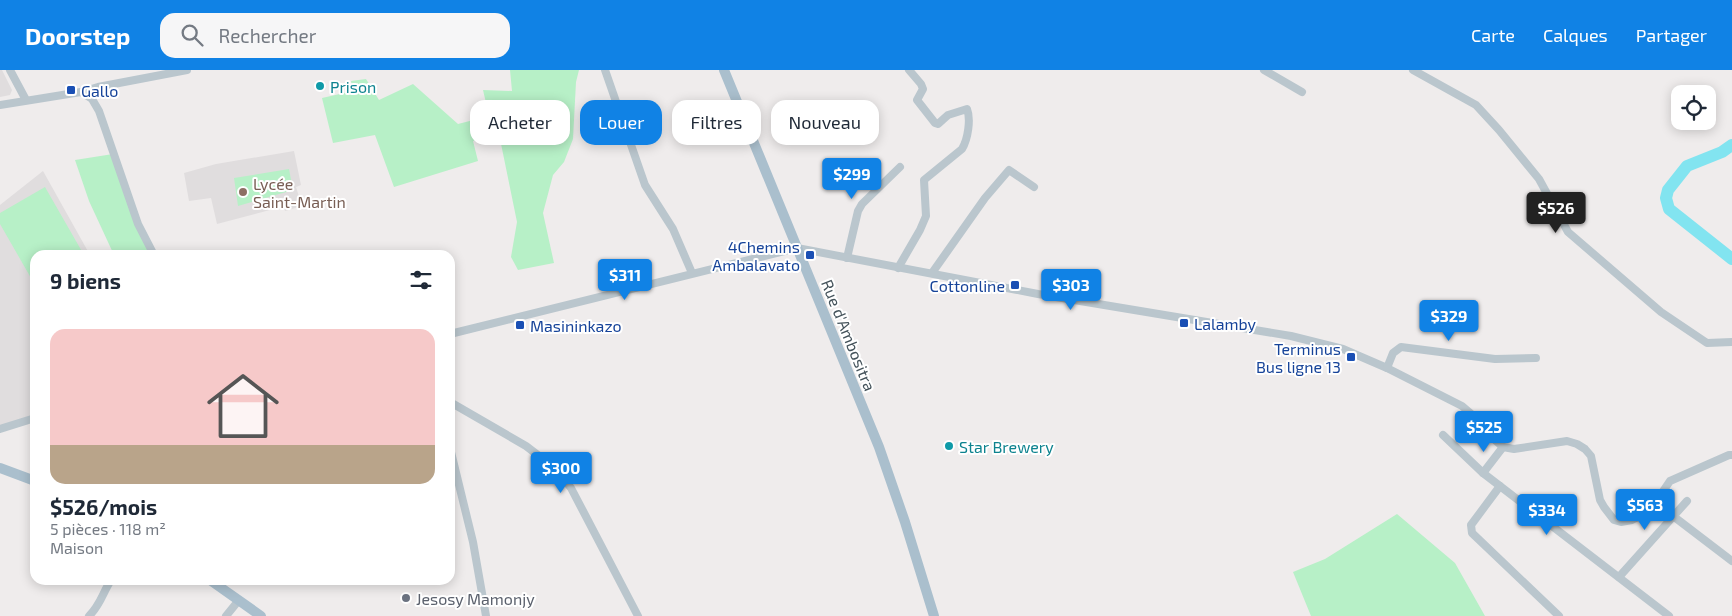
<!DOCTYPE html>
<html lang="fr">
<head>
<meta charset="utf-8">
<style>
	:root { --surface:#fff; --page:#f6f6f7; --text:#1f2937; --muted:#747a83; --accent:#1082e5 }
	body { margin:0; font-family:"Exo 2",sans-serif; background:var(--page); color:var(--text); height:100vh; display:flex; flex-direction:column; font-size:19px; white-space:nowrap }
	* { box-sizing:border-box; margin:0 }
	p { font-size:16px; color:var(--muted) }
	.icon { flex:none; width:28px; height:28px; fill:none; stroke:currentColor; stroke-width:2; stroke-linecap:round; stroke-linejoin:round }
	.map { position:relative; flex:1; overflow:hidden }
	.side { position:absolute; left:30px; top:180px; width:425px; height:335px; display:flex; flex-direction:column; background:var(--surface); border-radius:15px; box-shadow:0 2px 12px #0003 }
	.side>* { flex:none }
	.top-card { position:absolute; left:470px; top:30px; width:475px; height:45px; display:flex; gap:10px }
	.fabs { position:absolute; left:1671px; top:15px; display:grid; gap:10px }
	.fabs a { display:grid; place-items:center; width:45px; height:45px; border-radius:10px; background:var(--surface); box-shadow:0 2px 12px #0003; font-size:25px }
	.price { position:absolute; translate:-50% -42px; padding:0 11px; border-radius:5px; background:var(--accent); color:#fff; font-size:16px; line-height:32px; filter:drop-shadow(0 1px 2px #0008) }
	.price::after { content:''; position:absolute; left:50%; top:30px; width:15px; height:11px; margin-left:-8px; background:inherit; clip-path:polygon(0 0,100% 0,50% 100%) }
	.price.selected { background:#222; color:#fff }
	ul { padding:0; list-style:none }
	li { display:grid; align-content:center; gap:10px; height:265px; padding:0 20px }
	li span { display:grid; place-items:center; height:155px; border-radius:15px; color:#555 }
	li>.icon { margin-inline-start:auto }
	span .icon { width:90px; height:90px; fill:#fffc; stroke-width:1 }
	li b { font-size:21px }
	h2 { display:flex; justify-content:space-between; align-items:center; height:60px; padding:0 20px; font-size:21px }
	.tag { padding:0 18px; border-radius:15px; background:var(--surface); box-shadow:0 2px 12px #0003; font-size:18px; line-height:45px }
	.tag.selected { background:var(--accent); color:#fff }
	header { display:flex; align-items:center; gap:30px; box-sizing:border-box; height:70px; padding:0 25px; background:var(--accent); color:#fff }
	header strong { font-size:24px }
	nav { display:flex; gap:28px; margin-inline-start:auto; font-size:18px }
	.search { width:350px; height:45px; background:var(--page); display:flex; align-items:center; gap:12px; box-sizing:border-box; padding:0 18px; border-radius:15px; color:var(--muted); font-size:19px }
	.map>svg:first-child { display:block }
	.education { fill:#e0ddde }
	.green { fill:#b7f0c7 }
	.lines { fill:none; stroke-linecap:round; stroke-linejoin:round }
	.river { stroke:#82e4f0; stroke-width:12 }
	.minor { stroke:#bac6cd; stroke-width:8 }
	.major { stroke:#aabfcd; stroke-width:10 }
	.culture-dot { fill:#0f9aa8; stroke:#fff; stroke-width:2 }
	.transit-dot { fill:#1a4fb4; stroke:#fff; stroke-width:2 }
	.education-dot { fill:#8d6e63; stroke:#fff; stroke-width:2 }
	.worship-dot { fill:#6b7280; stroke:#fff; stroke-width:2 }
	.labels { text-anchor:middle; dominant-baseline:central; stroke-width:4; stroke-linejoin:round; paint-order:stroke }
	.culture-label { font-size:16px; fill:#0d838f; stroke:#fff; text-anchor:start }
	.transit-label { font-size:16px; fill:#164399; stroke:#fff; text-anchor:start }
	.education-label { font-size:16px; fill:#785e54; stroke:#fff; text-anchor:start }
	.street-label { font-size:16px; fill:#44525a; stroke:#fff }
	.worship-label { font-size:16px; fill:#5b616d; stroke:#fff; text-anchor:start }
</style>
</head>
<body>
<header>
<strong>Doorstep</strong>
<div class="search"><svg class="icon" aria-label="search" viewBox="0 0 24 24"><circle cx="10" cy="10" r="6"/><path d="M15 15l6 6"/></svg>Rechercher</div>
<nav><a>Carte</a><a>Calques</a><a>Partager</a></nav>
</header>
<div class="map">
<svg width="1732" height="546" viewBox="0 0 1732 546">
	<rect width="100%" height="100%" fill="#efecec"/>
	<g class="education">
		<polygon points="0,0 2,0 12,20 10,25 0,27"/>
		<polygon points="294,81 301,115 296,117 302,136 285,141 283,134 281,135 281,137 217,154 211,128 189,131 184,103 216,94"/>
		<polygon points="43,101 90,185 35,185 35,345 0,357 0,135"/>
	</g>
	<g class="green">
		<polygon points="510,0 579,0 576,12 573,69 564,92 553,105 543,143 554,193 518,200 511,187 517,152 499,64 473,71 478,91 394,117 375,65 333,73 322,28 353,21 351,11 366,9 379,30 413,14 458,54 489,46 483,20 512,21"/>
		<polygon points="113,84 154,185 114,185 89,131 75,90"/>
		<polygon points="289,99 293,120 238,136 234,108"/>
		<polygon points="45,117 84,185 35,185 35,215 0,154 0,143"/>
		<polygon points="1397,444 1455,493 1485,546 1311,546 1293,502 1325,489"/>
	</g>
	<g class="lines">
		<polyline class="river" points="1732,75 1722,82 1687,96 1668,120 1666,128 1669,139 1732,189"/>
		<g class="minor">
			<polyline points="10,0 26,30"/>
			<polyline points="605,0 645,115 673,159 692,203"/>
			<polyline points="1264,0 1302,22"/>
			<polyline points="1413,0 1476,35 1499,60 1539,109 1568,162 1661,242 1707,273 1732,272"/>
			<polyline points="81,22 92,29 99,41 138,154 154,185"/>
			<polyline points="0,35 81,22 98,17 187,0"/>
			<polyline points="847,188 858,141 862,134 900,97"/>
			<path d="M898,198L920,160L926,146L924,110L962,79C968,69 971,49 967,39L948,45L938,54L935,53L917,30L923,19L921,14L909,0"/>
			<polyline points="932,203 985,128 1009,100 1034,117"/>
			<polyline points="450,264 797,178 1038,224 1291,266 1343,279 1387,298 1462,336 1476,348 1488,364 1503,377 1514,379 1567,371 1577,374 1585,379 1591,386 1600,430 1604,437 1614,450 1621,452 1632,450 1644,444 1653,436 1670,411 1729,385 1732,385"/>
			<polyline points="1387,298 1393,283 1401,277 1495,289 1536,288"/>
			<polyline points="450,332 526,376 556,399 571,418 638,546"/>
			<polyline points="0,359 35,348"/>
			<polyline points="1443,365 1483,403 1669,546"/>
			<polyline points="450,378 473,472 486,546"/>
			<polyline points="1483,403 1503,377"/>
			<polyline points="1500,416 1471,455 1472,463 1559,546"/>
			<polyline points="1673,446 1732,491"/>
			<polyline points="1619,507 1687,431"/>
			<path d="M89,546C101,534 102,524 111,510"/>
			<polyline points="226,546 239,530"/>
		</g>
		<g class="major">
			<polyline points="724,0 879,377 905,452 934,546"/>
			<polyline points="0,398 35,411"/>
			<polyline points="210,510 261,546"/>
		</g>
	</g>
	<g class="culture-dot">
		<circle cx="320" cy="16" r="5"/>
		<circle cx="949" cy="376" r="5"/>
	</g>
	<g class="transit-dot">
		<rect x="66" y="15" width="10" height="10" rx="2.5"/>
		<rect x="805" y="180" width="10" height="10" rx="2.5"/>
		<rect x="1010" y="210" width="10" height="10" rx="2.5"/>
		<rect x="1179" y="248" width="10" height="10" rx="2.5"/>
		<rect x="515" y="250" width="10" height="10" rx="2.5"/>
		<rect x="1346" y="282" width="10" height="10" rx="2.5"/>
	</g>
	<circle class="education-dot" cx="243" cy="122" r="5"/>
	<circle class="worship-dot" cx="406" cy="528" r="5"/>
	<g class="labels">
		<g class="culture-label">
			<text x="330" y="16">Prison</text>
			<text x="959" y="376">Star Brewery</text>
		</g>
		<g class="transit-label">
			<text x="81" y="20">Gallo</text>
			<text x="800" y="176" text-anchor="end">4Chemins<tspan x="800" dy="18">Ambalavato</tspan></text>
			<text x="1005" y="215" text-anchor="end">Cottonline</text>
			<text x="1194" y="253">Lalamby</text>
			<text x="530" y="255">Masininkazo</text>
			<text x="1341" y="278" text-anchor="end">Terminus<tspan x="1341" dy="18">Bus ligne 13</tspan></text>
		</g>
		<g class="education-label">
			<text x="253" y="113">Lycée<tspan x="253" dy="18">Saint-Martin</tspan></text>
		</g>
		<g class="street-label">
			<text transform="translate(849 265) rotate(68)">Rue d'Ambositra</text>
		</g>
		<g class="worship-label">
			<text x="416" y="528">Jesosy Mamonjy</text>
		</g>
	</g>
</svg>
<div class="fabs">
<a><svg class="icon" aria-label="locate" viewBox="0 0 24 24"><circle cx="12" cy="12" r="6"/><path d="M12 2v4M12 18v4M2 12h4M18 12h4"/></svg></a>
</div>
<b class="price" style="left:852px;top:130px">$299</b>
<b class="price selected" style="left:1556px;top:164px">$526</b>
<b class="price" style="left:625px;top:231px">$311</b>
<b class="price" style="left:1071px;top:241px">$303</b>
<b class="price" style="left:1449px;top:272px">$329</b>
<b class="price" style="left:1484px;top:383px">$525</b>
<b class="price" style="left:561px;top:424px">$300</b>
<b class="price" style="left:1645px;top:461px">$563</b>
<b class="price" style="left:1547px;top:466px">$334</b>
<div class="top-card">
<a class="tag">Acheter</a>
<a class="tag selected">Louer</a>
<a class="tag">Filtres</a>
<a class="tag">Nouveau</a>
</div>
<section class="side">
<h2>9 biens<svg class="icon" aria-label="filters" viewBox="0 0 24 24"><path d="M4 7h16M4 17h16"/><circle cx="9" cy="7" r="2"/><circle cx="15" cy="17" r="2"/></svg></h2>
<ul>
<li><span style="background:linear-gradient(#f6c9c9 75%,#b9a48a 0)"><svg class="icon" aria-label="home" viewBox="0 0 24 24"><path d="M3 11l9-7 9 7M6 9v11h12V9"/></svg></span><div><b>$526/mois</b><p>5 pièces · 118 m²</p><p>Maison</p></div></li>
</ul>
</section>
</div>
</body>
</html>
